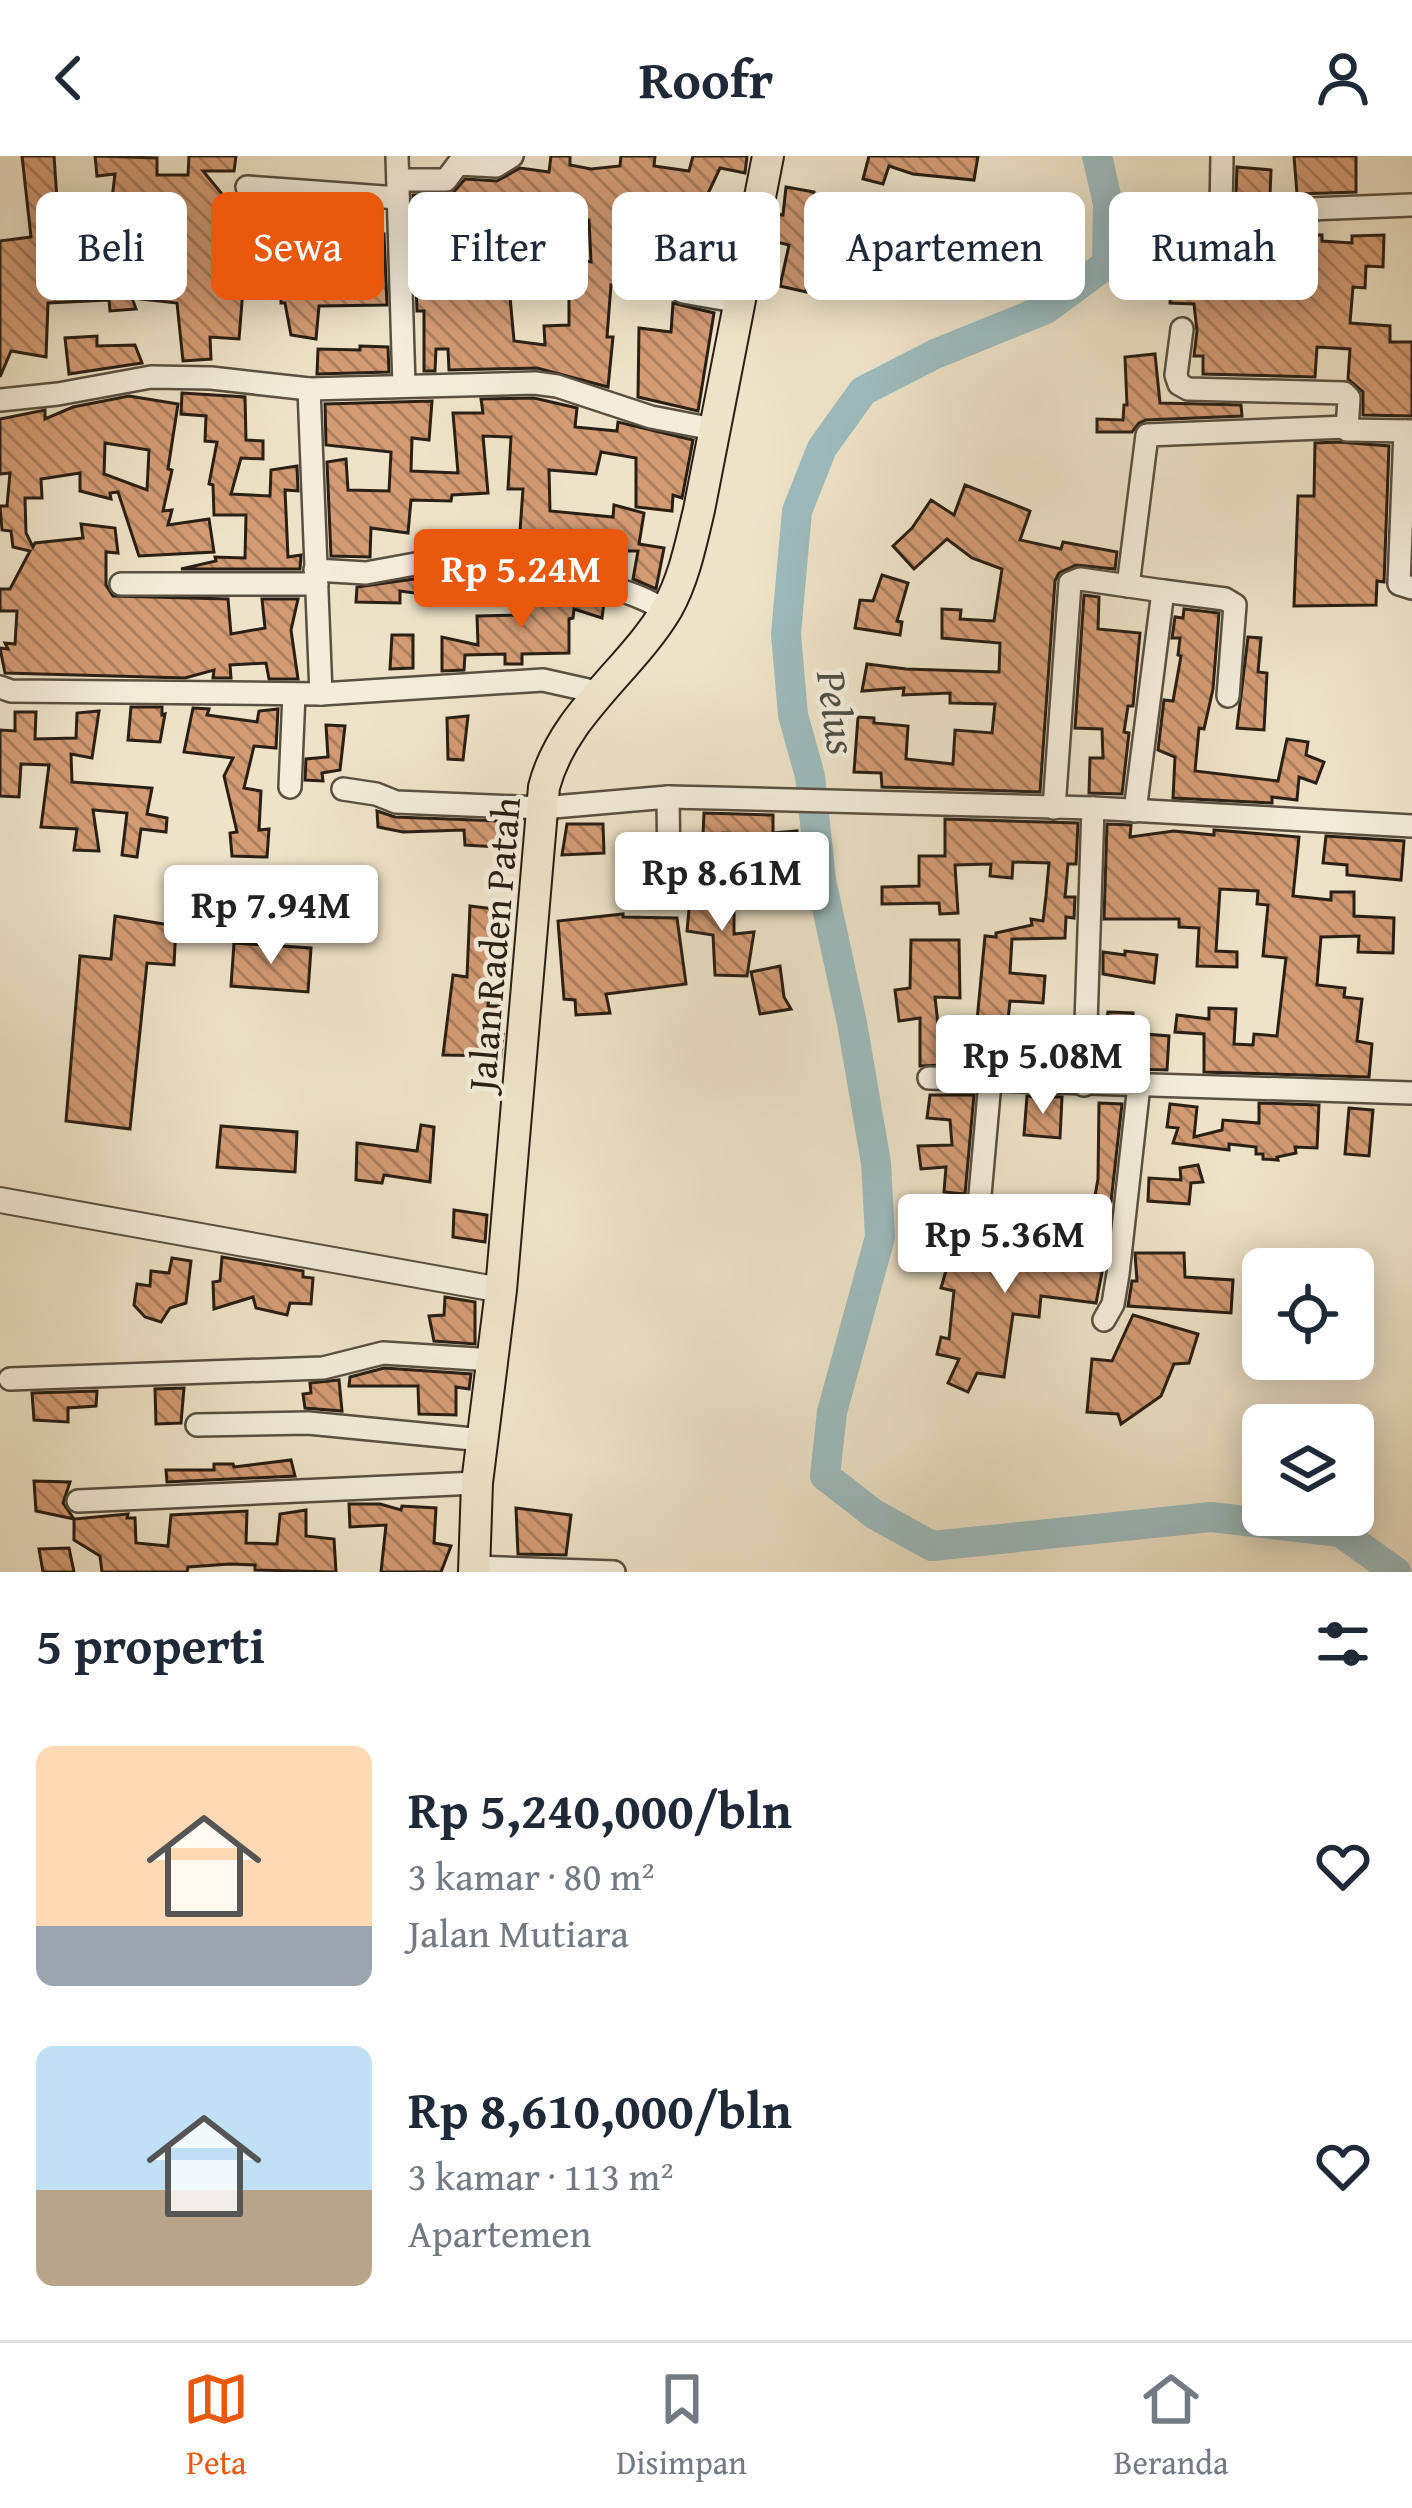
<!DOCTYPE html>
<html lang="id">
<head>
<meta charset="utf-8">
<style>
	:root { --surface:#fff; --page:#f6f6f7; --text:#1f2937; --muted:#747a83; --line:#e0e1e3; --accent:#ea580c }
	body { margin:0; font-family:"Gentium Book Plus",serif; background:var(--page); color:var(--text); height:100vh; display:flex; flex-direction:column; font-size:45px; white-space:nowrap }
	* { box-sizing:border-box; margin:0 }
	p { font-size:39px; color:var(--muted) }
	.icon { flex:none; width:66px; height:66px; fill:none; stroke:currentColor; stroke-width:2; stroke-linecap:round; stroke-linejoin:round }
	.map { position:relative; height:1416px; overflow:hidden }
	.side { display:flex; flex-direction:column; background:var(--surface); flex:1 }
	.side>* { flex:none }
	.top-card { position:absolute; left:36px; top:36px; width:1341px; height:108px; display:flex; gap:24px }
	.buttons { position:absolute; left:1242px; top:1092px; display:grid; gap:24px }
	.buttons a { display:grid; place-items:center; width:132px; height:132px; border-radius:18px; background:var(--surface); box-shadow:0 6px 30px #0003; font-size:60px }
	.price { position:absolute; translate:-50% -102px; padding:0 27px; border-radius:12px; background:#fff; color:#222; font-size:39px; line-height:78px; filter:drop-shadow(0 3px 6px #0008) }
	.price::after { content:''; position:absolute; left:50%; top:72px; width:36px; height:27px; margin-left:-18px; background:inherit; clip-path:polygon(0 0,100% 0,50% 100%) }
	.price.selected { background:var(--accent); color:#fff }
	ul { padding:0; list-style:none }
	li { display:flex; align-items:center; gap:36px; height:300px; padding:0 36px }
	li span { display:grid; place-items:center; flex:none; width:336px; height:240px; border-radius:18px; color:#555 }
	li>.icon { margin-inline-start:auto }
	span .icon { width:144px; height:144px; fill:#fffc; stroke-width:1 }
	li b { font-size:51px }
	h2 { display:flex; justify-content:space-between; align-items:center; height:144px; padding:0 36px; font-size:51px }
	.pill { padding:0 42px; border-radius:18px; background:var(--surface); box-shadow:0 6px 30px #0003; font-size:42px; line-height:108px }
	.pill.selected { background:var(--accent); color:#fff }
	header { display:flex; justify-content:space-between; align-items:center; height:156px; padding:0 36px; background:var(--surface); font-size:54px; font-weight:800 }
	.menu { display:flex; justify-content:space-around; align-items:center; height:168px; border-top:3px solid var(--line); background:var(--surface); font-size:33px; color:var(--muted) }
	.menu a { display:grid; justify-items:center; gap:6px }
	.menu .selected { color:var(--accent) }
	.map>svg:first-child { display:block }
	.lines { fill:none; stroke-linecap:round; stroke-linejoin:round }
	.river { stroke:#9dbcbe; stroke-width:30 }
	.building { fill:url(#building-back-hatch); stroke:#291f14; stroke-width:3; fill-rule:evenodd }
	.minor-casing { stroke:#5a5041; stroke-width:26 }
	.tertiary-casing { stroke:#5a5041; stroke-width:28 }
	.primary-casing { stroke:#291f14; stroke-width:34 }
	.minor { stroke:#f4eddb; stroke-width:21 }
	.tertiary { stroke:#f4eddb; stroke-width:24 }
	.primary { stroke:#eee3c8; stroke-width:30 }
	.labels { text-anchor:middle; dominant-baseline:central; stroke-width:9; stroke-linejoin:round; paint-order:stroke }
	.street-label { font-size:39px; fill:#291f14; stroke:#f4eddb }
	.water-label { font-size:42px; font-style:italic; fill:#4c4e47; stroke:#f4eddb }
</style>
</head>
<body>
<header><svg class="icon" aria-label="back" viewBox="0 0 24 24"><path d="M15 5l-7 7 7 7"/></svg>Roofr<svg class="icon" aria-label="person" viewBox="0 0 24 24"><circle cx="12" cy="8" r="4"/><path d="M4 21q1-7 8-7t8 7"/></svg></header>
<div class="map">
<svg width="1412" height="1416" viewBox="0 0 1412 1416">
	<defs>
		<pattern id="building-back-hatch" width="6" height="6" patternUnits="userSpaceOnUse" patternTransform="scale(3)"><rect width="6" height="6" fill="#d39b74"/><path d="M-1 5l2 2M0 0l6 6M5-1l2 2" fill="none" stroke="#ab7e5e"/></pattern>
	</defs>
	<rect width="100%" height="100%" fill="#eee3c8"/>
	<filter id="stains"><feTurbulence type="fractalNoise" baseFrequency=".00167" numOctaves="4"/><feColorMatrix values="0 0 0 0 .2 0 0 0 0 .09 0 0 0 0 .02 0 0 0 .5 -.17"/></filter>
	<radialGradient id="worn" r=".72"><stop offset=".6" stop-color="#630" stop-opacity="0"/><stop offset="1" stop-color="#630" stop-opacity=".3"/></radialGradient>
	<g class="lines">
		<polyline class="river" points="1097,0 1108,48 1107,108 1046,153 935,198 863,235 822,292 797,355 786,478 793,559 810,620 821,724 852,867 876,1007 880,1081 832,1256 825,1320 874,1358 932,1390 1211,1361 1340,1376 1396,1416"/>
	</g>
	<g class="building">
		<path d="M22,0H54L61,101L85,98L103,103L105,68H109L115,18L97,20L95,0L157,2V19H188L189,0H236L234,15H203L227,44V52L248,47L252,67L240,69L239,96H246L239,183L210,181L211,203L183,205L177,147L132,142L136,153L110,155L109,144L48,147L46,201L11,195L0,221V85L31,81ZM125,86L152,87L146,129L115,123Z"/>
		<path d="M551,0H570V9L591,13L620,10L621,0H655L654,10L689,15L693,0H747L745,17L720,12L704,46L735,50L727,108L721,107L718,127L684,121L670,129L641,127L642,112L622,110L619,131L611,129L607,181H613L608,231L537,212L449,214L448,193H436L435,215H424V155H417L413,39L452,38L465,23L497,25L520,12L549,16ZM493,42L520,45L526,86L493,90ZM545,62L589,64L591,106L547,97ZM468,85L465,126L434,125V86ZM542,127L569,134V169L544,170L545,189L514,185L509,130L542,131Z"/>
		<polygon points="869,0 978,0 974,24 913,18 889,10 883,28 863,23"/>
		<polygon points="1294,0 1356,0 1356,36 1297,38"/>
		<polygon points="1237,11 1271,14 1270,39 1236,38"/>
		<polygon points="786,31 814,36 806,136 780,130 789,89 777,86 775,65 777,58 783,59"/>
		<polygon points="971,47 1025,69 1012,102 981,98 955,87"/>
		<polygon points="304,50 354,54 356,81 384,78 387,149 319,150 316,183 291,179 285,147 281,147 281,130 272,129 274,104 327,101 328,70 305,68"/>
		<polygon points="1268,70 1283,72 1288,110 1301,117 1315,107 1314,79 1322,79 1322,85 1352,87 1352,80 1384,79 1383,111 1366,110 1365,132 1353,131 1350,167 1390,170 1390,186 1412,186 1412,260 1363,259 1363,236 1348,223 1350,193 1317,191 1315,221 1203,218 1203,200 1194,200 1197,175 1194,148 1170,147 1171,133 1202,134 1202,141 1241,140 1245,89 1192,84 1193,72"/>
		<polygon points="673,147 714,157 698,255 638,241 639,172 671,176"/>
		<polygon points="97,180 97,190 135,189 142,207 69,218 65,182"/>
		<polygon points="360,190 388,191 389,216 317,218 318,193 360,194"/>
		<polygon points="1155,198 1160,247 1241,249 1242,260 1146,264 1139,267 1132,276 1097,276 1097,263 1123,264 1124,249 1127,249 1125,201"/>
		<polygon points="182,237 245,241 246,284 263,285 263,303 241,302 231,338 270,340 271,314 297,310 298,335 285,334 288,401 301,399 300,413 181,413 216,405 215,401 245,402 246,359 214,359 213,329 209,328 217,286 205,285 206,260 181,258"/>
		<path d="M129,240L178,248L168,313L172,314L163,355L172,354L168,369L209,363L214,396L139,400L118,336L110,337L111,343L80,335V317L41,323L42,342H25L26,377L33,391L35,387L83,382L81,368L115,372L118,397L106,396V429L113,440L228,443L231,478L265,472L262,443H298L291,474L298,523H269L266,507L230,509L231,522H213L214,514L185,522L5,517L0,492L8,493L5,487L15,488L17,455H0V433H10L30,395L13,391L11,375L2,374L0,350H7L10,317L0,318V263L45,254V263L73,251ZM105,287L149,294L147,334L104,318Z"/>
		<polygon points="534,242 577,252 575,271 617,275 618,266 693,284 682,342 673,339 672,355 636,351 636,302 601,296 596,318 549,314 550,355 613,361 614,349 644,357 639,388 664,392 656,433 633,423 638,395 610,395 608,416 555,409 476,408 477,388 519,389 523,333 508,333 511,281 483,280 488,337 452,339 451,345 411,344 408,377 371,372 370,401 331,400 327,306 346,303 348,334 389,335 391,296 326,289 325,248 432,245 429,284 412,282 411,315 458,317 453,257 483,257 481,243"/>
		<polygon points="1339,286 1389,290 1384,426 1377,425 1376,449 1294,450 1298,340 1314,340 1315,287"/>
		<polygon points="965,329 1030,355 1020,384 1061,393 1063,386 1117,396 1115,413 1076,409 1059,417 1055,425 1040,636 882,631 881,617 854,616 858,561 874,562 874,567 908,570 906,603 953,608 955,574 992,577 995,548 950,547 950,537 903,539 904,532 862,535 867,508 906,513 999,516 1000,487 942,482 942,453 961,454 960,463 994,465 1002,413 972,402 947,383 914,413 893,390 912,372 931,344 954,359"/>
		<polygon points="882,419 908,427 897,465 902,466 900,479 855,472 860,444 873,445"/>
		<polygon points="421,422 422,438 400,435 400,447 356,446 357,431"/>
		<polygon points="519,438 604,446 602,462 574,453 573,462 569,463 569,497 522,498 522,508 505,508 505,498 465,499 464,514 442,515 442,481 478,489 477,460 520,459"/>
		<polygon points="1084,439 1099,441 1098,473 1140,477 1133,550 1128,550 1124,576 1129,577 1122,638 1089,637 1090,602 1103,602 1102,573 1075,572"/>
		<polygon points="1184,453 1219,457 1213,533 1204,573 1199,572 1195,615 1278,625 1287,583 1308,586 1306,599 1324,606 1316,627 1299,621 1297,644 1272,641 1272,647 1173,642 1175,601 1158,594 1164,544 1173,545 1181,500 1178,499 1180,482 1172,482 1175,461 1183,462"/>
		<polygon points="392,479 413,479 413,512 390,513"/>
		<polygon points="1248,481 1261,482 1258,516 1267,517 1264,574 1237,572"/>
		<polygon points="131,551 162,551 162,559 165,558 160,586 128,584"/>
		<polygon points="193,552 209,553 207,559 257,566 259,555 278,553 276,592 254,590 244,632 261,635 259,674 269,673 267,701 232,700 230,677 237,676 224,620 233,602 184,596"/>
		<polygon points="99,555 92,602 71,598 72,626 152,632 147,658 167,662 166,676 141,673 137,701 122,699 127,657 93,654 99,695 74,694 77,673 41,671 49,609 21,608 19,641 0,640 0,574 15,575 15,556 36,556 35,583 76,582 77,557"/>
		<polygon points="468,560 463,604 448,603 447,562"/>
		<polygon points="326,569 345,570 340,614 322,617 323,625 305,624 306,603 328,601"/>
		<polygon points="377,655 395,661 500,665 498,691 465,689 464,674 403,676 378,671"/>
		<polygon points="704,657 773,659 773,677 797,675 796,692 777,701 775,724 766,723 758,711 760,679 723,677 721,706 699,703 699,713 684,714 683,680 703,679"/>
		<polygon points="945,663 1078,667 1076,708 1068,708 1065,741 1075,741 1074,762 1066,761 1065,782 1012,783 1010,817 1045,820 1043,847 1010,845 1007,873 1024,874 1024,880 1061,881 1060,905 1022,903 1022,910 1004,909 1005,905 969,901 970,908 920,910 920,862 899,865 895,834 910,832 911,784 959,784 960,842 935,841 940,887 975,886 985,780 996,781 996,777 1032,769 1031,763 1043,765 1046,740 1049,707 1013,706 1012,722 990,720 991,708 955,709 958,757 940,758 939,747 882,748 882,731 919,730 919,700 945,700"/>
		<polygon points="567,668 603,668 604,697 562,699"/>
		<polygon points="1107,668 1131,669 1130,681 1174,675 1214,679 1214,674 1299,681 1293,740 1331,744 1331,736 1354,736 1354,760 1394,762 1393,797 1358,796 1359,780 1321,781 1317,829 1345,832 1344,841 1362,843 1357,885 1372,888 1369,921 1204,916 1204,878 1175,876 1177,859 1209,863 1209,852 1236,853 1234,888 1253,889 1254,878 1277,880 1286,802 1263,800 1268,749 1257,748 1258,735 1220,733 1216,795 1237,796 1237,811 1197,810 1199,772 1179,771 1179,763 1104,763"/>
		<polygon points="1326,680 1404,685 1401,724 1347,719 1347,709 1323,707"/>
		<polygon points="734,740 734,778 754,776 747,820 715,819 713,779 687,775 690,743"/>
		<polygon points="470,750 495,753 492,794 506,796 505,823 491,822 488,850 499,850 497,877 503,878 501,900 443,899 453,819 467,821"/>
		<polygon points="623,758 623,761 677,762 686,828 606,838 610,857 576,859 575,844 564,843 558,765"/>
		<polygon points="115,760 176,770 174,809 147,807 130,973 66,965 80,800 111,803"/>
		<polygon points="234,787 311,792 308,836 231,830"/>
		<polygon points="1125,795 1157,799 1154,827 1103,818 1103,796 1125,799"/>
		<polygon points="780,810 784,841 791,853 760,858 751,816"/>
		<polygon points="1108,856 1133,857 1132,877 1169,880 1167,914 1100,912"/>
		<polygon points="930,939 974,939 965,1038 944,1036 946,1011 921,1013 918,990 952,989 950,964 927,962"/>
		<polygon points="1027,940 1062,941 1060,982 1024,979"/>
		<polygon points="1099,947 1122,948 1111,1046 1094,1045 1098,1023"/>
		<polygon points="1259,947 1319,949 1317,992 1295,991 1296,997 1277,1001 1278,1004 1263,1003 1263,998 1256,998 1256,991 1229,988 1229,994 1173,987 1178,972 1167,971 1170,948 1197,951 1194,981 1222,974 1223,964 1259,967"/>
		<polygon points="1349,952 1373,954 1369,1000 1345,998"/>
		<polygon points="421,969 434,971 430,1026 384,1019 382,1027 356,1024 357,987 417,995"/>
		<polygon points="221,970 297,976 295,1016 217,1011"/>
		<polygon points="1198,1009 1203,1026 1191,1027 1189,1048 1148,1045 1149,1022 1181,1024 1180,1012"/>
		<polygon points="969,1048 979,1054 981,1088 996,1088 997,1077 1018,1073 1017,1093 1105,1101 1096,1147 1041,1140 1039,1161 1013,1158 1004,1221 977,1217 968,1236 948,1227 959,1203 937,1198 941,1181 949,1183 954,1135 941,1132 949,1104 964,1110"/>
		<polygon points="454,1054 487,1059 485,1086 453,1081"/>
		<polygon points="1135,1097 1184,1097 1185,1121 1233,1124 1231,1157 1128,1150 1132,1125 1137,1125"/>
		<polygon points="222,1101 303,1115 303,1121 313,1122 311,1148 290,1147 287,1159 256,1152 253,1141 214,1153 213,1126 220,1125"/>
		<polygon points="172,1102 191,1105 186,1147 170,1152 161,1166 145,1161 134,1149 137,1128 150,1130 151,1115 169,1117"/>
		<polygon points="445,1141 475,1146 475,1188 434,1185 429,1160 444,1159"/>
		<polygon points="1133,1159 1198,1178 1189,1207 1174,1208 1161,1240 1121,1268 1118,1258 1087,1256 1092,1203 1112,1205"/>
		<polygon points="384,1212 471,1218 469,1233 456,1231 456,1259 419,1258 418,1230 349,1230 350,1221"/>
		<polygon points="339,1224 342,1255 305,1252 303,1238 311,1237 310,1227"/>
		<polygon points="184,1232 181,1267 156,1268 155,1233"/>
		<polygon points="97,1235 96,1250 68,1252 68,1266 34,1264 32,1237"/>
		<polygon points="291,1304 295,1320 167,1326 166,1314 214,1314 214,1308 233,1308 234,1311"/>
		<polygon points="34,1325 70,1326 63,1347 74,1363 36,1355"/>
		<polygon points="349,1348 380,1348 401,1354 402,1350 436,1352 434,1387 451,1390 441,1416 381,1416 386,1369 350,1371"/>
		<polygon points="516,1352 571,1359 566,1399 518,1398"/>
		<polygon points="306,1354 306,1380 334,1383 336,1416 255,1414 255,1409 230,1408 188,1411 187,1416 102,1416 100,1400 74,1384 74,1363 128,1358 127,1362 135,1362 136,1387 168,1390 171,1359 247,1355 246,1387 277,1388 280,1358"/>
		<polygon points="69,1392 74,1416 43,1416 39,1393"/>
	</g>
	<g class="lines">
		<g class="minor-casing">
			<g id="minor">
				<polyline points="397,0 404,230"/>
				<polyline points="398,24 446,24 458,8 496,10 512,0"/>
				<polyline points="247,31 398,42"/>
				<polyline points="1296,53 1301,102"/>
				<polyline points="1221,54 1222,0"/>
				<polyline points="1178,58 1412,49"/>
				<polyline points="683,136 740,146"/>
				<polyline points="1182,173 1176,219 1179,228 1188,233 1344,237 1349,242 1347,274 1412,275"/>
				<polyline points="309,233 321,538"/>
				<polyline points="0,244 58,238 151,221 211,222 309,233 535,227 557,230 651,261 713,273"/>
				<polyline points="1405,275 1399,428 1412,432"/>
				<path d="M315,414L366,417L437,404L442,407L436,423C512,426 598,411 666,455"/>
				<polyline points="121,428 317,428"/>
				<polyline points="1128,430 1147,279 1347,271"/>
				<polyline points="0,531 11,535 321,538 543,524 601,537"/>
				<polyline points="290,631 294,538"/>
				<polyline points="343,633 376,638 396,646 542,652 668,641 715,642 1093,652 1412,670"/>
				<polyline points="668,641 669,724 680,729 751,724"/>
				<polyline points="1054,652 1070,427 1080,423 1163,435"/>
				<polyline points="1135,655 1163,435 1225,443 1235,449 1228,540"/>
				<polyline points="929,922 1412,937"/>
				<polyline points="1084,929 1093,652"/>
				<polyline points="980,1039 990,926"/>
				<polyline points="1104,1164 1113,1148 1118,1118 1139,929"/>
				<polyline points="10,1223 323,1212 383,1197 493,1204"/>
				<polyline points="197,1269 308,1267 483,1284"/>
				<polyline points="78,1345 477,1327"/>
				<polyline points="474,1411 614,1416"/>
			</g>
		</g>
		<g class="tertiary-casing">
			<polyline id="tertiary" points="0,1044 501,1134"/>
		</g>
		<g class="primary-casing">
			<path id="primary" d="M474,1416L477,1327L501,1134L544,631C563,558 630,515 667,453C684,423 691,387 699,354L768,0"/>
		</g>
		<use href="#minor" class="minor"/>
		<use href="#tertiary" class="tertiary"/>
		<use href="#primary" class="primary"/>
	</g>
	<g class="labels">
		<g class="street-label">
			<text transform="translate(493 788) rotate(-85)">Jalan Raden Patah</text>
		</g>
		<g class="water-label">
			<text transform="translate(838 556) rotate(82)">Pelus</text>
		</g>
	</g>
	<rect width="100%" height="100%" filter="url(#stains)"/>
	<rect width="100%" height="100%" fill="url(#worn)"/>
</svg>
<div class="buttons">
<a><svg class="icon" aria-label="locate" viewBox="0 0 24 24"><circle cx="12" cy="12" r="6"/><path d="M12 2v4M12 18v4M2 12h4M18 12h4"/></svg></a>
<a><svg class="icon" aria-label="layers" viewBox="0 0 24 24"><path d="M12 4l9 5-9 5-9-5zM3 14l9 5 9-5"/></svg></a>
</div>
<b class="price selected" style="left:521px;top:475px">Rp 5.24M</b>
<b class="price" style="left:722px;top:778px">Rp 8.61M</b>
<b class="price" style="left:271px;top:811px">Rp 7.94M</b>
<b class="price" style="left:1043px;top:961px">Rp 5.08M</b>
<b class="price" style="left:1005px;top:1140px">Rp 5.36M</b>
<div class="top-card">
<a class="pill">Beli</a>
<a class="pill selected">Sewa</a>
<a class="pill">Filter</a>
<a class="pill">Baru</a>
<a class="pill">Apartemen</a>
<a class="pill">Rumah</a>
</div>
</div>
<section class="side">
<h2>5 properti<svg class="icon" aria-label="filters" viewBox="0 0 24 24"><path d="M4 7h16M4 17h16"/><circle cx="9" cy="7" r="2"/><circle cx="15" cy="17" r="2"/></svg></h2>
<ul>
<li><span style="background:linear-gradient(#ffd9b3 75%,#9aa5b1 0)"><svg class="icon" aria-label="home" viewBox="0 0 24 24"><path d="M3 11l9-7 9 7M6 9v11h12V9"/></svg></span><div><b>Rp 5,240,000/bln</b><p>3 kamar · 80 m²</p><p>Jalan Mutiara</p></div><svg class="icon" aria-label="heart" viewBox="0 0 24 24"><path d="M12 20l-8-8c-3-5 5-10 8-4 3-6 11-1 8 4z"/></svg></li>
<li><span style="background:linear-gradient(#bfe0f5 60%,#b9a48a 0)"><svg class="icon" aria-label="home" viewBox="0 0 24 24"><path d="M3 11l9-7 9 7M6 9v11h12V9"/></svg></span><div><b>Rp 8,610,000/bln</b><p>3 kamar · 113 m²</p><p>Apartemen</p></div><svg class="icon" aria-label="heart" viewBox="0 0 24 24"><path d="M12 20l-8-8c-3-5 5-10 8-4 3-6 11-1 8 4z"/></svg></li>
</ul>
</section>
<nav class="menu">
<a class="selected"><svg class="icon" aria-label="map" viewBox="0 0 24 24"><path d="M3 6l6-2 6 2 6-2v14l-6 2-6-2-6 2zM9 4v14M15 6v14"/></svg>Peta</a>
<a><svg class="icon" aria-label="saved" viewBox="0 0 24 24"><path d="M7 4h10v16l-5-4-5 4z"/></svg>Disimpan</a>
<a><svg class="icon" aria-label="home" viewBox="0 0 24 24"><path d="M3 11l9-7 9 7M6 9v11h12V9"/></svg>Beranda</a>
</nav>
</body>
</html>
